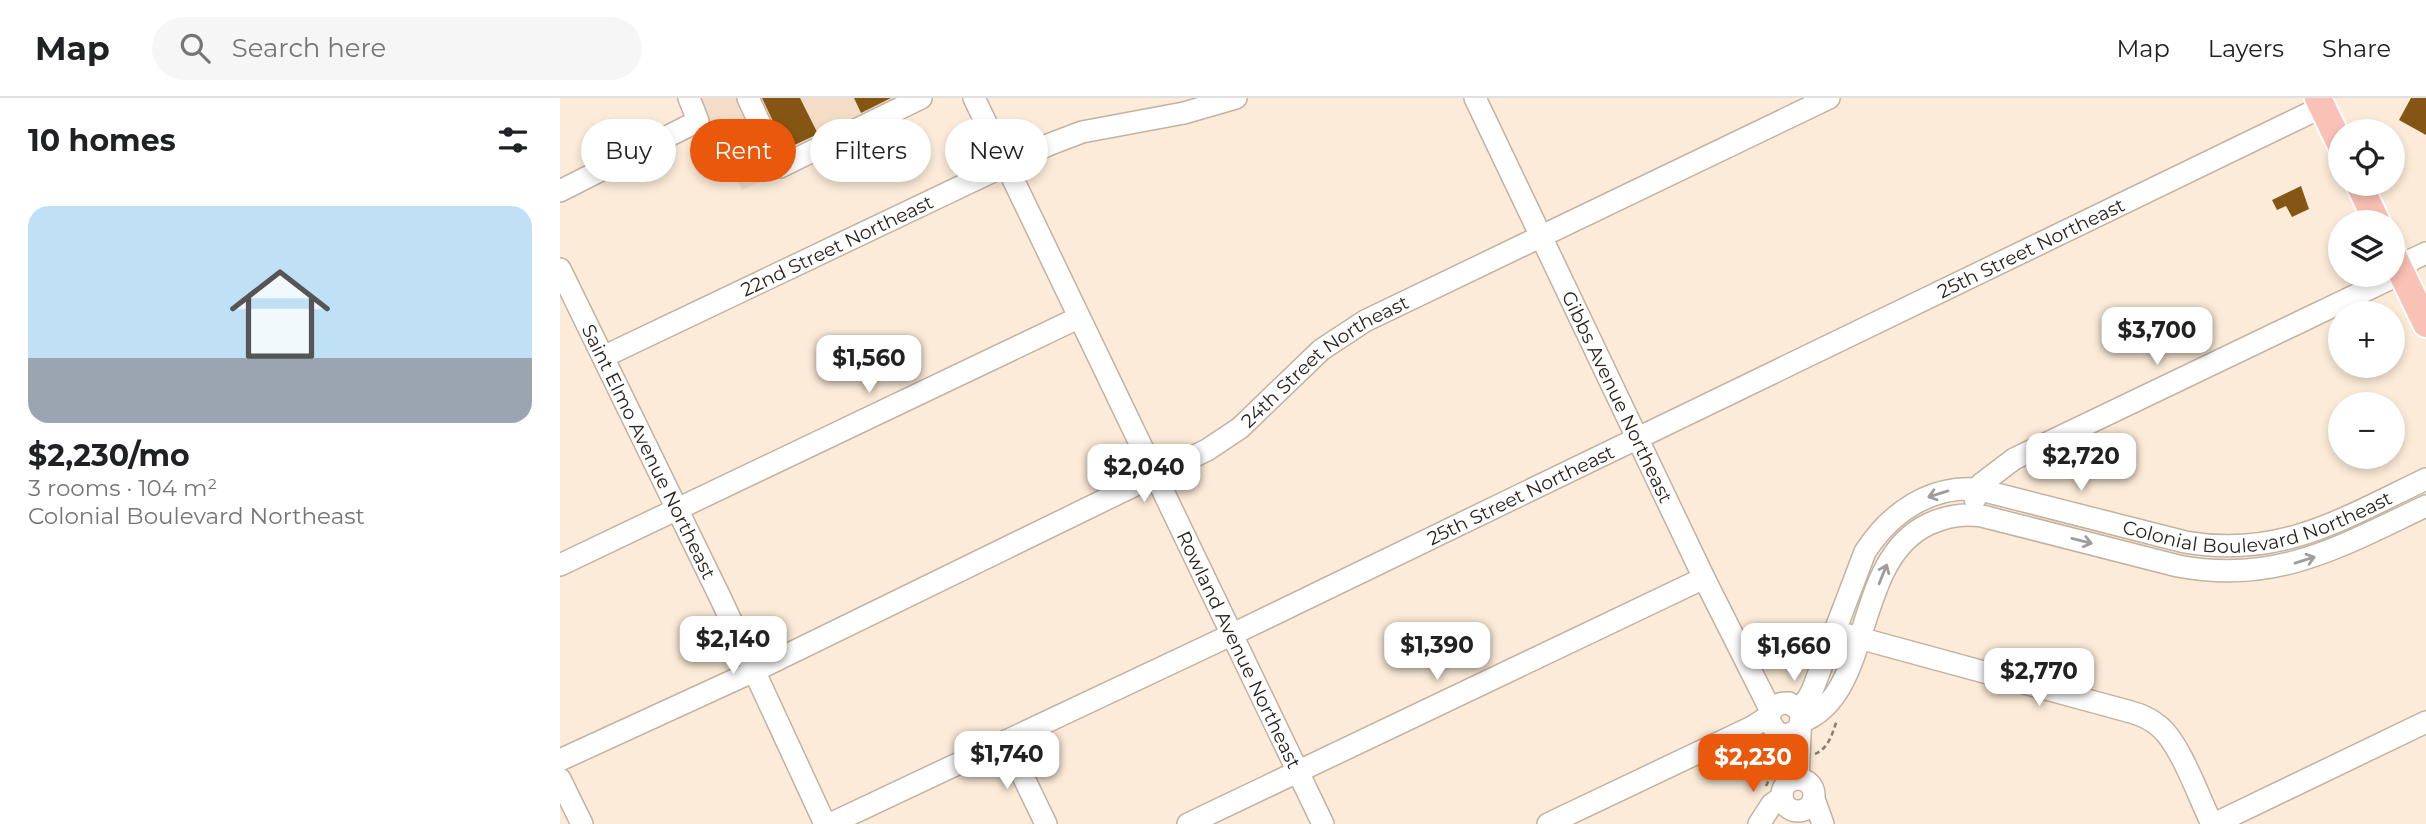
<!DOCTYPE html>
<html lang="en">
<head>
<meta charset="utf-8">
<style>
	:root { --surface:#fff; --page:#f6f6f6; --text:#202124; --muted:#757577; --line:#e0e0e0; --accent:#ea580c }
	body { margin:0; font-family:Montserrat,sans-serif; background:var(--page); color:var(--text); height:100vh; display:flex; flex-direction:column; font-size:26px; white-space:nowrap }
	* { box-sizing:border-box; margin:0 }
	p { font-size:23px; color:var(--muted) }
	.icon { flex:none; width:38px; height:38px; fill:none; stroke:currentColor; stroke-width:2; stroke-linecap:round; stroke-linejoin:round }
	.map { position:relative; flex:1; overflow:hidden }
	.drawer { display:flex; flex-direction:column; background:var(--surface); width:560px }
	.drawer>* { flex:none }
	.hud { position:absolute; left:21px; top:21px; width:665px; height:63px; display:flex; gap:14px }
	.tools { position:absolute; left:1768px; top:21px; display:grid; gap:14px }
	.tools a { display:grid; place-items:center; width:77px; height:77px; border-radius:50%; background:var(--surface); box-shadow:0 4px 10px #0003; font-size:35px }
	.price { position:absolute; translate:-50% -60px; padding:0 16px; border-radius:14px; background:#fff; color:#222; font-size:23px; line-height:46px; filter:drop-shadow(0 2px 4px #0008) }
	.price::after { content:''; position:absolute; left:50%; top:42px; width:21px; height:16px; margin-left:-10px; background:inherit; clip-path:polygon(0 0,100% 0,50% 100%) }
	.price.selected { background:var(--accent); color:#fff }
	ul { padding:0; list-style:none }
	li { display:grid; align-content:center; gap:14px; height:371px; padding:0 28px }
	li span { display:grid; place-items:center; height:217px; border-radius:21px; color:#555 }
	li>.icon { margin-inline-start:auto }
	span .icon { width:126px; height:126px; fill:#fffc; stroke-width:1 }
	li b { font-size:30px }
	h2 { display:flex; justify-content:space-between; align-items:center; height:84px; padding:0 28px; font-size:30px }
	.chip { padding:0 24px; border-radius:32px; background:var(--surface); box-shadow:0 4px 10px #0003; font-size:24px; line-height:63px }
	.chip.selected { background:var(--accent); color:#fff }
	header { display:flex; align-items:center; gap:42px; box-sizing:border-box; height:98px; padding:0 35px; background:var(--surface); border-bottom:2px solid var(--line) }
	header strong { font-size:33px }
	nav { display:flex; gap:38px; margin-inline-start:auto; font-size:24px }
	.search { width:490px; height:63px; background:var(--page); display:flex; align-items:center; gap:18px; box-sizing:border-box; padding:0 24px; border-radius:38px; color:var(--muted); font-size:26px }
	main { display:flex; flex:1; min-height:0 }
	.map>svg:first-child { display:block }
	.built { fill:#f3ddc6 }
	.building { fill:#855613 }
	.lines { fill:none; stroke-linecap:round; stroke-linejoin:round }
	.minor-casing { stroke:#c2b2a0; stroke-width:24 }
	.major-casing { stroke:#fff; stroke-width:30 }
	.path { stroke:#887d72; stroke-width:2.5; stroke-dasharray:5 3.5; stroke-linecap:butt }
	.minor { stroke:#fff; stroke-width:21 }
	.major { stroke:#fac1b6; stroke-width:26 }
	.oneway { stroke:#9f9c99 }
	.labels { text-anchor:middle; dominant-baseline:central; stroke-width:7; stroke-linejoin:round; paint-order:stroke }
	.street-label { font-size:19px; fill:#29231d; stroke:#fff }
</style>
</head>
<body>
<header>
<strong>Map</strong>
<div class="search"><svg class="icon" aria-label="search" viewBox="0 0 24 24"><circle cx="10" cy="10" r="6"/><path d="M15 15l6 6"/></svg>Search here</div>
<nav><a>Map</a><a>Layers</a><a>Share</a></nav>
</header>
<main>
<section class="drawer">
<h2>10 homes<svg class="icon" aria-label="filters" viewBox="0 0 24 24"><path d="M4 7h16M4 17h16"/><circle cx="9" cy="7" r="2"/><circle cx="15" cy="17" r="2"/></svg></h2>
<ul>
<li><span style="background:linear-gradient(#bfe0f5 70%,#9aa5b1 0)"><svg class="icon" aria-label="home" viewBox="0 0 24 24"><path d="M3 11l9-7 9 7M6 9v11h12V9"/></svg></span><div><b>$2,230/mo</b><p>3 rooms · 104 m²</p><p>Colonial Boulevard Northeast</p></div></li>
</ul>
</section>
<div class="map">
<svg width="1866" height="726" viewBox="0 0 1866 726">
	<rect width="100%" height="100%" fill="#fcebd8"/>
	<polygon class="built" points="139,0 373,0 182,92"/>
	<g class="building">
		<polygon points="202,0 240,0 258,36 226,51"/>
		<polygon points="294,0 331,0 301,15"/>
		<polygon points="1851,0 1866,0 1866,37 1839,22"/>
		<polygon points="1741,88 1749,111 1732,119 1726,108 1717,112 1712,102"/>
	</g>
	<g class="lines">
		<g class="minor-casing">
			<g id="minor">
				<polyline points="188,0 220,69 361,0"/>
				<path id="s1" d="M414,0L763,726"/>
				<path id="s2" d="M915,0L1144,480L1211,613"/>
				<polyline points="0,93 138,23 129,0"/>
				<path id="s3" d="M0,171L160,499L265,726"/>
				<path id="s4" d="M43,259L488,47L522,34L624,15L676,0"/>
				<polyline points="1415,401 1421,386 1454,361 1842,175 1851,162 1866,155"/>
				<polyline points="0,467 518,220"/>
				<path d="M1288,537L1571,614C1582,617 1592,622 1600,629C1621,647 1639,700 1652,726"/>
				<path id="s5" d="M1238,611L1247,602L1252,593L1305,454C1330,415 1369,388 1417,391L1625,444C1720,461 1784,420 1866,381"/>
				<path d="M1241,624C1315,597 1291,462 1369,426C1386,418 1403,415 1422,418L1618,468C1716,487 1781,448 1866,408"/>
				<polyline points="446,643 486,726"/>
				<path id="s6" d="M0,662L194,573L647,352L680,330L761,252L805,223L1269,0"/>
				<circle cx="1238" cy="697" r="16"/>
				<polyline points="0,681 22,726"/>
				<path d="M1238,681L1241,616L1238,611L1229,605C1217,604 1209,611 1209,623L1217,635L1228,637L1237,632L1240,627"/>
				<polyline points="1254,701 1263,726"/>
				<path id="s7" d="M270,726L671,537L1762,9"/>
				<polyline points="628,726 1144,480"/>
				<polyline points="988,726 1192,629 1209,618"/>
				<polyline points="1199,726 1212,706 1222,699"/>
				<polyline points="1654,726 1866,624"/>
			</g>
		</g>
		<g class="major-casing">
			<g id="major">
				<polyline points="1758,0 1780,46"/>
				<polyline points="1799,86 1817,124"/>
				<polyline points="1832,155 1866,226"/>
			</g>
		</g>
		<g class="path">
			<path d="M1255,656C1269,650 1272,636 1277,622"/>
			<polyline points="1206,688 1218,662 1218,658 1224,658"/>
		</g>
		<use href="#minor" class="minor"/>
		<use href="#major" class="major"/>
	</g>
	<defs><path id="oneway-shaft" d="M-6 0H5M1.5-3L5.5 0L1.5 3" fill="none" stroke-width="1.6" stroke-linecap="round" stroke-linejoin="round" transform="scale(1.75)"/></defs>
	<g class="oneway">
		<use href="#oneway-shaft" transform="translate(1378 396) rotate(163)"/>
		<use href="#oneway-shaft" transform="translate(1522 443) rotate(14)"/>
		<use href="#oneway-shaft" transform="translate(1745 462) rotate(-17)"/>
		<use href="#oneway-shaft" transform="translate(1323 476) rotate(-68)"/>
	</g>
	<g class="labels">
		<g class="street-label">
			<text stroke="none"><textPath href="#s4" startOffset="259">22nd Street Northeast</textPath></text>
			<text stroke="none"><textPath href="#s7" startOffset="1332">25th Street Northeast</textPath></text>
			<text stroke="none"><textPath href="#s6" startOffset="866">24th Street Northeast</textPath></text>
			<text stroke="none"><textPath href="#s2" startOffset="331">Gibbs Avenue Northeast</textPath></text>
			<text stroke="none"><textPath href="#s3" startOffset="203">Saint Elmo Avenue Northeast</textPath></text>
			<text stroke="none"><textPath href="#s7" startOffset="765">25th Street Northeast</textPath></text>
			<text stroke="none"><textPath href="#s5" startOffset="597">Colonial Boulevard Northeast</textPath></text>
			<text stroke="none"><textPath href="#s1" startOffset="612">Rowland Avenue Northeast</textPath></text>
		</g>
	</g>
</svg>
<div class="tools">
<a><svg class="icon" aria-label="locate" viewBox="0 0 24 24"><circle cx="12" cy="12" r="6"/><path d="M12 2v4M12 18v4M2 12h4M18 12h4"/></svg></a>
<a><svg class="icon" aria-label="layers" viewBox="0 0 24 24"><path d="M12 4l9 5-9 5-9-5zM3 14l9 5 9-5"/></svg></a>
<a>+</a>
<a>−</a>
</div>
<b class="price" style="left:1597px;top:269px">$3,700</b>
<b class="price" style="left:309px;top:297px">$1,560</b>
<b class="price" style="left:1521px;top:395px">$2,720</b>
<b class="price" style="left:584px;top:406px">$2,040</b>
<b class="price" style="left:173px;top:578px">$2,140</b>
<b class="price" style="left:877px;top:584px">$1,390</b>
<b class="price" style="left:1234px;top:585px">$1,660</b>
<b class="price" style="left:1479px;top:610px">$2,770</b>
<b class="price" style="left:447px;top:693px">$1,740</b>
<b class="price selected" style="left:1193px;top:696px">$2,230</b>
<div class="hud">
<a class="chip">Buy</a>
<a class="chip selected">Rent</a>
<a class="chip">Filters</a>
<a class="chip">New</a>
</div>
</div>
</main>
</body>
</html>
